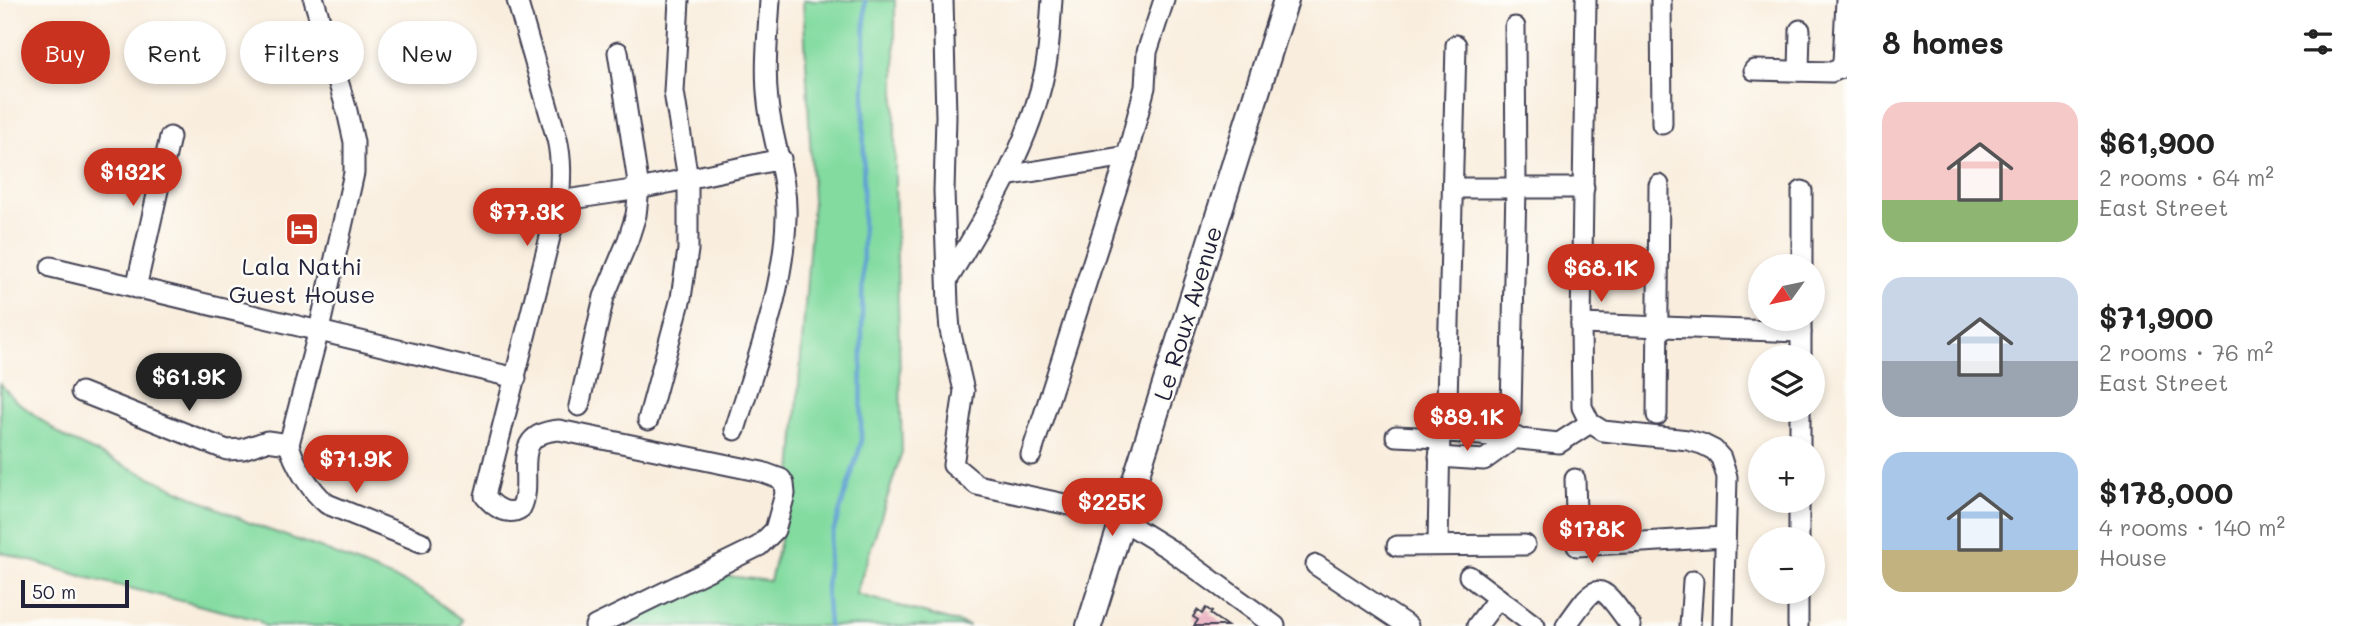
<!DOCTYPE html>
<html lang="en">
<head>
<meta charset="utf-8">
<style>
	:root { --surface:#fff; --page:#f2f2f2; --text:#222; --muted:#767676; --accent:#c8321e }
	body { margin:0; font-family:Mali,sans-serif; background:var(--page); color:var(--text); height:100vh; display:flex; flex-direction:column; font-size:26px; white-space:nowrap }
	* { box-sizing:border-box; margin:0 }
	p { font-size:23px; color:var(--muted) }
	.icon { flex:none; width:38px; height:38px; fill:none; stroke:currentColor; stroke-width:2; stroke-linecap:round; stroke-linejoin:round }
	.map { position:relative; flex:1; overflow:hidden }
	.panel { display:flex; flex-direction:column; background:var(--surface); width:525px }
	.panel>* { flex:none }
	.top-card { position:absolute; left:21px; top:21px; width:665px; height:63px; display:flex; gap:14px }
	.needle { width:46px; rotate:237deg }
	.fabs { position:absolute; left:1748px; top:254px; display:grid; gap:14px }
	.fabs a { display:grid; place-items:center; width:77px; height:77px; border-radius:50%; background:var(--surface); box-shadow:0 4px 10px #0003; font-size:35px }
	.scale { position:absolute; left:21px; bottom:18px; width:108px; box-sizing:border-box; padding-left:7px; border:4px solid #22223b; border-top:0; font-size:19px; line-height:24px; white-space:nowrap; color:#22223b; -webkit-text-stroke:5px #fdfcf7; paint-order:stroke }
	.price { position:absolute; translate:-50% -60px; padding:0 16px; border-radius:24px; background:var(--accent); color:#fff; font-size:23px; line-height:46px; filter:drop-shadow(0 2px 4px #0008) }
	.price::after { content:''; position:absolute; left:50%; top:42px; width:21px; height:16px; margin-left:-10px; background:inherit; clip-path:polygon(0 0,100% 0,50% 100%) }
	.price.selected { background:#222; color:#fff }
	ul { padding:0; list-style:none }
	li { display:flex; align-items:center; gap:21px; height:175px; padding:0 35px }
	li span { display:grid; place-items:center; flex:none; width:196px; height:140px; border-radius:21px; color:#555 }
	li>.icon { margin-inline-start:auto }
	span .icon { width:84px; height:84px; fill:#fffc; stroke-width:1 }
	li b { font-size:30px }
	h2 { display:flex; justify-content:space-between; align-items:center; height:84px; padding:0 35px; font-size:30px }
	.pill { padding:0 24px; border-radius:32px; background:var(--surface); box-shadow:0 4px 10px #0003; font-size:24px; line-height:63px }
	.pill.selected { background:var(--accent); color:#fff }
	main { display:flex; flex:1; min-height:0 }
	.map>svg:first-child { display:block }
	.green { fill:#83dba0; stroke:#527e6e; stroke-width:2 }
	.lines { fill:none; stroke-linecap:round; stroke-linejoin:round }
	.stream { stroke:#5fa0d2; stroke-width:4.5 }
	.building { fill:#ebb1c1 }
	.minor-casing { stroke:#424153; stroke-width:23 }
	.major-casing { stroke:#424153; stroke-width:28 }
	.minor { stroke:#fff; stroke-width:19 }
	.major { stroke:#fff; stroke-width:24 }
	.labels { text-anchor:middle; dominant-baseline:central; stroke-width:5; stroke-linejoin:round; paint-order:stroke }
	.poi-label { font-size:24px; fill:#22223b; stroke:#fdfcf7 }
	.street-label { font-size:24px; fill:#22223b; stroke:#fdfcf7 }
</style>
</head>
<body>
<main>
<div class="map">
<svg width="1847" height="626" viewBox="0 0 1847 626">
	<rect width="100%" height="100%" fill="#fdfcf7"/>
	<filter id="ink" filterUnits="userSpaceOnUse"><feTurbulence type="fractalNoise" baseFrequency=".0143" numOctaves="2"/><feDisplacementMap in="SourceGraphic" scale="14" xChannelSelector="R" yChannelSelector="G"/><feConvolveMatrix kernelMatrix="1 2 1 2 8 2 1 2 1" color-interpolation-filters="sRGB"/></filter>
	<filter id="wash" filterUnits="userSpaceOnUse"><feTurbulence type="fractalNoise" baseFrequency=".00686" numOctaves="4" result="noise"/><feDisplacementMap in="SourceGraphic" scale="28" xChannelSelector="R" yChannelSelector="G"/><feGaussianBlur stdDeviation="1.57" result="paint"/><feColorMatrix in="noise" values="0 0 0 0 0 0 0 0 0 0 0 0 0 0 0 0 0 1.4 0 .05"/><feComposite in="paint" operator="in"/></filter>
	<g filter="url(#wash)">
		<rect width="100%" height="100%" fill="#f9eede"/>
		<g class="green">
			<polygon points="803,0 895,0 895,186 902,452 856,594 970,626 605,626 720,575 770,581 790,500 813,201"/>
			<polygon points="0,384 15,400 65,438 252,524 320,548 423,590 462,620 459,626 265,626 258,620 89,578 0,552"/>
		</g>
		<g class="lines">
			<polyline class="stream" points="829,626 826,588 830,542 861,444 865,0"/>
		</g>
		<g id="blocks">
			<polygon class="building" points="1206,608 1212,612 1210,614 1227,626 1194,626 1198,620 1193,617 1197,610 1202,614"/>
		</g>
	</g>
	<g filter="url(#ink)">
		<use href="#blocks" fill-opacity="0" stroke="#424153" stroke-width="2"/>
		<g class="lines">
			<g class="minor-casing">
				<g id="minor">
					<path d="M517,0L557,139C562,160 561,180 559,201L485,496C494,507 508,517 521,508C536,479 506,434 559,430L762,472L781,479L784,484L785,494L775,530L759,546L595,626"/>
					<polyline points="943,0 946,116 944,191 948,305 950,330 964,391 953,465 977,485 1097,511 1122,520 1169,549 1275,626"/>
					<polyline points="1586,0 1581,324 1582,407 1590,423 1603,431 1688,440 1702,444 1714,450 1721,458 1727,477 1723,626"/>
					<polyline points="1661,0 1662,124"/>
					<polyline points="1754,70 1832,72 1839,69 1843,63 1846,0"/>
					<polyline points="1799,71 1800,30"/>
					<polyline points="1006,176 1127,156"/>
					<polyline points="1453,188 1584,188"/>
					<polyline points="559,201 639,189 781,159"/>
					<polyline points="1802,266 1802,191"/>
					<polyline points="51,267 516,378"/>
					<path d="M948,279C987,214 1030,145 1045,70C1050,47 1050,23 1052,0"/>
					<polyline points="136,288 170,137"/>
					<polyline points="1581,324 1801,332"/>
					<polyline points="1801,357 1801,320"/>
					<polyline points="81,392 227,450 243,449 267,441 289,444"/>
					<polyline points="1447,402 1456,45"/>
					<polyline points="579,406 604,297 628,240 636,215 639,189 618,52"/>
					<polyline points="1511,411 1516,188 1515,27"/>
					<polyline points="1657,415 1659,185"/>
					<polyline points="648,420 681,298 688,250 688,179 674,92 679,0"/>
					<path d="M735,430C756,361 784,291 786,218C788,178 772,141 768,102C764,68 768,34 770,0"/>
					<polyline points="1396,436 1440,438"/>
					<polyline points="289,444 319,330 354,173 354,142 347,111 314,0"/>
					<path d="M289,444C294,464 311,491 327,504L421,542"/>
					<polyline points="1800,448 1800,410"/>
					<polyline points="1031,455 1127,156 1145,87 1147,52 1164,0"/>
					<polyline points="1439,457 1484,460 1516,437"/>
					<polyline points="1575,479 1577,546 1725,537"/>
					<polyline points="1799,539 1799,500"/>
					<polyline points="1438,545 1440,431 1559,443 1590,423"/>
					<polyline points="1397,546 1525,545"/>
					<polyline points="1316,565 1408,626"/>
					<polyline points="1469,576 1535,626"/>
					<polyline points="1477,626 1498,598"/>
					<path d="M1566,626C1599,579 1598,580 1631,626"/>
					<polyline points="1690,626 1693,581"/>
					<polyline points="1798,626 1798,592"/>
				</g>
			</g>
			<g class="major-casing">
				<polyline id="major" points="1089,626 1286,0"/>
			</g>
			<use href="#minor" class="minor"/>
			<use href="#major" class="major"/>
		</g>
	</g>
	<defs>
		<g id="hotel-square" transform="scale(1.75)"><rect x="-9" y="-9" width="18" height="18" rx="4" fill="#c8321e" stroke="#fdfcf7"/><path d="M-6-4.5h1.5V1H6V5H4.5V3h-9V5H-6ZM-4 0a1.8 1.8 0 1 1 3.6 0ZM.5 0V-2.5h3Q6-2.5 6 0Z" fill="#fff"/></g>
	</defs>
	<g fill-rule="evenodd">
		<use href="#hotel-square" x="302" y="229"/>
	</g>
	<g class="labels">
		<g class="poi-label">
			<text x="302" y="265">Lala Nathi<tspan x="302" dy="28">Guest House</tspan></text>
		</g>
		<g class="street-label">
			<text transform="translate(1187 313) rotate(-73)">Le Roux Avenue</text>
		</g>
	</g>
</svg>
<div class="fabs">
<a><svg class="needle" viewBox="-14 -14 28 28"><path d="M0-13l5 13h-10z" fill="#e53935"/><path d="M0 13l5-13h-10z" fill="#767676"/></svg></a>
<a><svg class="icon" aria-label="layers" viewBox="0 0 24 24"><path d="M12 4l9 5-9 5-9-5zM3 14l9 5 9-5"/></svg></a>
<a>+</a>
<a>−</a>
</div>
<div class="scale">50 m</div>
<b class="price" style="left:133px;top:208px">$132K</b>
<b class="price" style="left:527px;top:248px">$77.3K</b>
<b class="price" style="left:1601px;top:304px">$68.1K</b>
<b class="price selected" style="left:189px;top:413px">$61.9K</b>
<b class="price" style="left:1467px;top:453px">$89.1K</b>
<b class="price" style="left:356px;top:495px">$71.9K</b>
<b class="price" style="left:1112px;top:538px">$225K</b>
<b class="price" style="left:1592px;top:565px">$178K</b>
<div class="top-card">
<a class="pill selected">Buy</a>
<a class="pill">Rent</a>
<a class="pill">Filters</a>
<a class="pill">New</a>
</div>
</div>
<section class="panel">
<h2>8 homes<svg class="icon" aria-label="filters" viewBox="0 0 24 24"><path d="M4 7h16M4 17h16"/><circle cx="9" cy="7" r="2"/><circle cx="15" cy="17" r="2"/></svg></h2>
<ul>
<li><span style="background:linear-gradient(#f6c9c9 70%,#8fb573 0)"><svg class="icon" aria-label="home" viewBox="0 0 24 24"><path d="M3 11l9-7 9 7M6 9v11h12V9"/></svg></span><div><b>$61,900</b><p>2 rooms · 64 m²</p><p>East Street</p></div></li>
<li><span style="background:linear-gradient(#c9d6e8 60%,#9aa5b1 0)"><svg class="icon" aria-label="home" viewBox="0 0 24 24"><path d="M3 11l9-7 9 7M6 9v11h12V9"/></svg></span><div><b>$71,900</b><p>2 rooms · 76 m²</p><p>East Street</p></div></li>
<li><span style="background:linear-gradient(#a9c7e8 70%,#c2b280 0)"><svg class="icon" aria-label="home" viewBox="0 0 24 24"><path d="M3 11l9-7 9 7M6 9v11h12V9"/></svg></span><div><b>$178,000</b><p>4 rooms · 140 m²</p><p>House</p></div></li>
</ul>
</section>
</main>
</body>
</html>
